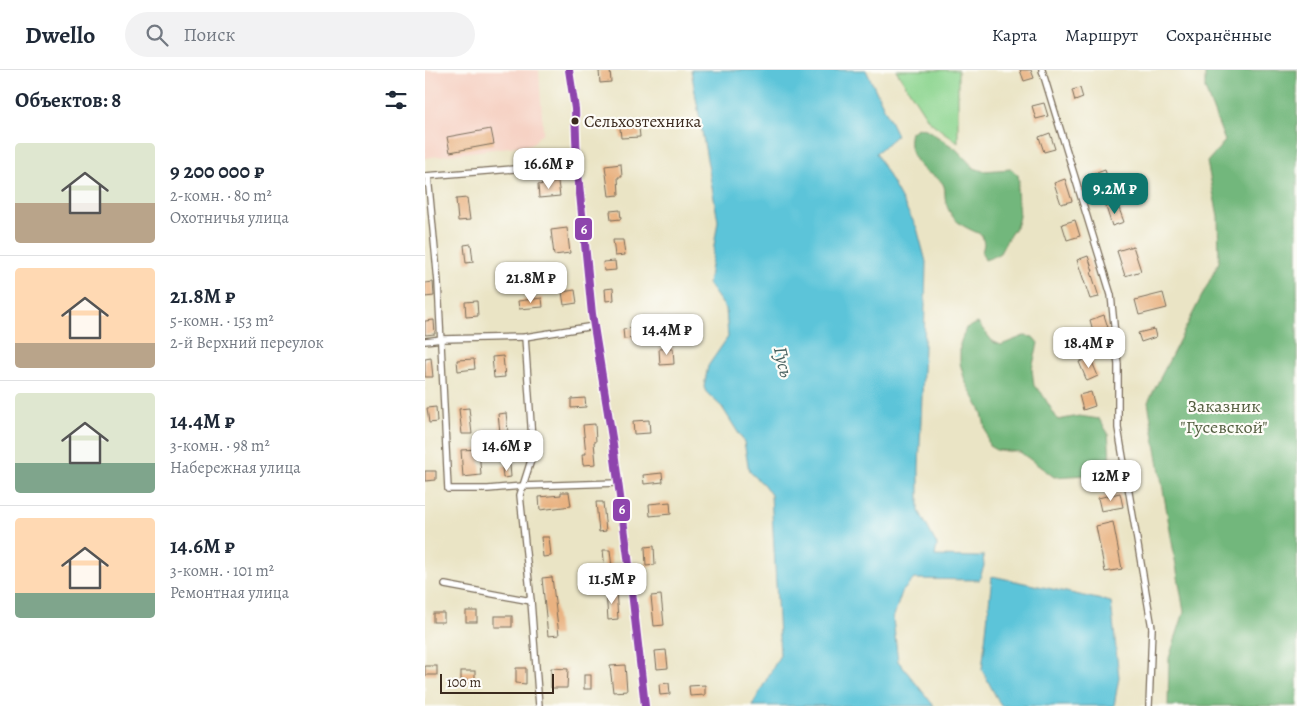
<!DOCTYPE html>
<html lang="ru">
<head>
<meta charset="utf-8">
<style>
	:root { --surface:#fff; --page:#f2f2f3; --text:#1f2937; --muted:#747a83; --line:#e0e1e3; --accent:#0f766e }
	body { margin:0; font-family:Alegreya,serif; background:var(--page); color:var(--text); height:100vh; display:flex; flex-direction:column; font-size:19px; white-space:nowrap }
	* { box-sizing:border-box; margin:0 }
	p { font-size:16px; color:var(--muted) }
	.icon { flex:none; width:28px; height:28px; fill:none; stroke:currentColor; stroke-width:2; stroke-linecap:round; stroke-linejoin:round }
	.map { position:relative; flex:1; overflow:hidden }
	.drawer { display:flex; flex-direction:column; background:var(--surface); width:425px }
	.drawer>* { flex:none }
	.scale { position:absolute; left:15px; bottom:12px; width:114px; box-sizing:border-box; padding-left:5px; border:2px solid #3b2a1e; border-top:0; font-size:14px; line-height:18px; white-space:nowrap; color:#3b2a1e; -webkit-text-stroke:4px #fdfcf7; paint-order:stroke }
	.price { position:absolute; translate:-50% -42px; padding:0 11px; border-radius:10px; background:#fff; color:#222; font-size:16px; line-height:32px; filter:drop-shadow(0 1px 2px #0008) }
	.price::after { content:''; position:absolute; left:50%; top:30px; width:15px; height:11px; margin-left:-8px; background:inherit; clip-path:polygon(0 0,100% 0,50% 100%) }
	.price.selected { background:var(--accent); color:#fff }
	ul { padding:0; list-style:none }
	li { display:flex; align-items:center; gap:15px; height:125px; padding:0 15px }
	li+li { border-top:1px solid var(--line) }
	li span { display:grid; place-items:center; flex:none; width:140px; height:100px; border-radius:5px; color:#555 }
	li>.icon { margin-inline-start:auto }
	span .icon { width:60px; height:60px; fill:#fffc; stroke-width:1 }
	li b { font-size:21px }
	h2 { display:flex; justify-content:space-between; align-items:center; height:60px; padding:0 15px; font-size:21px }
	header { display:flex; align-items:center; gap:30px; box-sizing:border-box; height:70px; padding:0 25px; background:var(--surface); border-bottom:1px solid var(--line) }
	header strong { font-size:24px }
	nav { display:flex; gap:28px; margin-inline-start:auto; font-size:18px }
	.search { width:350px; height:45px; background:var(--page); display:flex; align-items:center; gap:12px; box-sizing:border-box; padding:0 18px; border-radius:28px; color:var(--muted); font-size:19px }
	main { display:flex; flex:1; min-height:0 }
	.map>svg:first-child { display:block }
	.built { fill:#f6d2c4 }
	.green { fill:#8ed691; stroke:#648058 }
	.forest { fill:#72b77b; stroke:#56704c }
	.water { fill:#5cc4d9; stroke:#4c777c }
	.building { fill:#e9b281 }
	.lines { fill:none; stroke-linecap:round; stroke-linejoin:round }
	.street-casing { stroke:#786b58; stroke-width:8 }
	.street { stroke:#fff; stroke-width:5.5 }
	.bus-1-casing { stroke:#fdfcf7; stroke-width:11 }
	.bus-1 { stroke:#8e44ad; stroke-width:8 }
	.bus-dot { fill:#3b2a1e; stroke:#fdfcf7; stroke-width:2 }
	.labels { text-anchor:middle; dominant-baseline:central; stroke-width:4.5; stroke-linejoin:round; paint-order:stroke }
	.bus-label { font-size:17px; fill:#3b2a1e; stroke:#fdfcf7; text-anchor:start }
	.park-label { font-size:18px; fill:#545e40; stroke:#fdfcf7 }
	.water-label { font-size:19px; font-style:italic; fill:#47605f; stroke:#fdfcf7 }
	.line-badge { stroke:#fdfcf7; stroke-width:2 }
	.badge-label { font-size:14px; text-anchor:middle; font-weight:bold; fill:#fff }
</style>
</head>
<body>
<header>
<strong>Dwello</strong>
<div class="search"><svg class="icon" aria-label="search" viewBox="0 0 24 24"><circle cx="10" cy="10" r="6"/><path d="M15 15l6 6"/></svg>Поиск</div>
<nav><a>Карта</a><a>Маршрут</a><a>Сохранённые</a></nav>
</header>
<main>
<section class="drawer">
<h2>Объектов: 8<svg class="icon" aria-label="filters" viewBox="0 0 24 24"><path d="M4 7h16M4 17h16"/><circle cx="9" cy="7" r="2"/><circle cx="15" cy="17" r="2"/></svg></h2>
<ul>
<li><span style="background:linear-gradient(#dfe7d0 60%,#b9a48a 0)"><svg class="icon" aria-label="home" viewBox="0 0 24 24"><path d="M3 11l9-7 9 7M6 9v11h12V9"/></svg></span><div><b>9 200 000 ₽</b><p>2-комн. · 80 m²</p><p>Охотничья улица</p></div></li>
<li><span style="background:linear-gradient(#ffd9b3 75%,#b9a48a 0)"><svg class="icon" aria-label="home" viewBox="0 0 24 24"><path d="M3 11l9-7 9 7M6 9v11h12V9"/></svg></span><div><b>21.8M ₽</b><p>5-комн. · 153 m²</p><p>2-й Верхний переулок</p></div></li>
<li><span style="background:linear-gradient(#dfe7d0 70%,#7fa58c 0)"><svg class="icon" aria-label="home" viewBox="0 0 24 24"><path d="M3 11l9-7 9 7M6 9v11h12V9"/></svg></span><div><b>14.4M ₽</b><p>3-комн. · 98 m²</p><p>Набережная улица</p></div></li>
<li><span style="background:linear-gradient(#ffd9b3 75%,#7fa58c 0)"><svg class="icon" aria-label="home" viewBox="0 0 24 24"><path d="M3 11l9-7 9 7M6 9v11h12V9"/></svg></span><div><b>14.6M ₽</b><p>3-комн. · 101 m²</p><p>Ремонтная улица</p></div></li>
</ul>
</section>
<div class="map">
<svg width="872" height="636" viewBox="0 0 872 636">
	<rect width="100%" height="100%" fill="#fdfcf7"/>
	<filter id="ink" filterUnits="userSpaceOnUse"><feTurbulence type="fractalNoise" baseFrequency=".02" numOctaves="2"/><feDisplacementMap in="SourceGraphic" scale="10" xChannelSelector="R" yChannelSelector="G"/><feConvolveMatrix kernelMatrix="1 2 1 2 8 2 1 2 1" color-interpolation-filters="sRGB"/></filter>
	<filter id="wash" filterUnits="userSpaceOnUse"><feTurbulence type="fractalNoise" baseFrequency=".0096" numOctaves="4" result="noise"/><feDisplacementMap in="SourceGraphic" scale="20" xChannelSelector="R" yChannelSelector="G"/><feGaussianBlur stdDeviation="1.12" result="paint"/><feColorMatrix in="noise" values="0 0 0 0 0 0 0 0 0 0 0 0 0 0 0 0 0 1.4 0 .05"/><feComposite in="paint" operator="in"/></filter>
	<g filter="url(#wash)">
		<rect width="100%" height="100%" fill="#eae4c5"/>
		<polygon class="built" points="0,0 114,0 118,62 107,74 0,88"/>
		<polygon class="green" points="471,0 533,0 533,73 504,51"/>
		<g class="forest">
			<polygon points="780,0 872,0 872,636 743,636 744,588 759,542 723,332 794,192 793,146 782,92 800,71 780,19"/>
			<path d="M493,58L501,59L531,79L549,98L558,101L586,99L593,105L594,112L592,120L594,146L592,155L583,168L575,183L568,187L560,190L557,183L559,174L557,165C540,157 527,153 521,133C519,127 521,119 518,114C514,107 505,105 499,100C487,89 482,77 486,62Z"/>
			<polygon points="553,253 568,272 576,275 599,266 608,267 613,273 607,299 609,316 616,322 633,350 654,346 674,349 683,363 685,388 665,398 661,405 629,407 595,382 571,380 564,376 557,343 540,311 535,293 535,274 541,258"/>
		</g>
		<g class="water">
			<polygon points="266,0 441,0 472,65 451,83 492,158 501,192 499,277 494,398 494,441 512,475 510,486 553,487 558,485 559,496 554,510 489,509 477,522 468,549 473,591 509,636 327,636 355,585 346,425 339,415 324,401 319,372 297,337 281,322 279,317 283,296 303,267 301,239 283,214 293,151"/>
			<polygon points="567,506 641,522 686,532 694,607 689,636 576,636 557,600"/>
		</g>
		<g id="blocks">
			<g class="building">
				<polygon points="185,0 186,12 175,13 174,1"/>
				<polygon points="595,0 606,0 609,8 599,11"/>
				<polygon points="655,18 658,28 650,31 647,20"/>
				<polygon points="619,33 623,46 611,49 607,36"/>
				<polygon points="214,57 215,67 196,68 195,58"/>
				<polygon points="66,59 69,74 25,82 22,67"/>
				<polygon points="625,63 630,79 619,82 614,67"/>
				<polygon points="196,94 197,107 193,107 194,125 184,126 180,96"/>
				<polygon points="680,100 686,118 675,121 669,104"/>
				<polygon points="640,109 647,131 636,134 629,113"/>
				<polygon points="133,112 135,126 114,128 113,115"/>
				<polygon points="42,128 45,150 33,151 31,129"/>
				<polygon points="692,133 699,152 687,156 681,137"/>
				<polygon points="195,140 196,149 186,150 185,141"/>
				<polygon points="650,150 655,166 642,170 637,154"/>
				<polygon points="142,158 145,183 129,185 126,160"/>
				<polygon points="188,170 198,170 200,185 190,186"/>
				<polygon points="46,174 48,192 41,193 39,175"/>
				<polygon points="708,176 716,201 700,206 692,181"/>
				<polygon points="663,186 668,201 666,202 674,227 665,229 652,190"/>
				<polygon points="190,191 191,200 179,201 178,192"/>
				<polygon points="8,212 9,226 0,227 0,213"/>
				<polygon points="188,218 189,230 181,231 180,219"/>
				<polygon points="150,220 152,233 139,235 137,222"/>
				<polygon points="738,223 742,238 714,245 710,230"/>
				<polygon points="117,228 118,237 94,239 93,231"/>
				<polygon points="52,231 53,246 41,247 40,232"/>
				<polygon points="679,245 685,264 670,268 665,250"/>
				<polygon points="9,250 10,264 0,265 0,251"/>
				<polygon points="208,258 209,268 199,269 198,259"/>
				<polygon points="729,259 731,267 716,272 713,263"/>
				<polygon points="248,278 249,294 235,295 234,279"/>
				<polygon points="78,286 80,307 69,308 67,287"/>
				<polygon points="665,287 673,306 662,311 654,292"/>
				<polygon points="6,288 8,307 0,307 0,289"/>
				<polygon points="49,289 50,299 33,301 32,290"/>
				<polygon points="666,322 670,336 658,340 654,325"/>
				<polygon points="160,328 161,337 146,338 146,329"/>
				<polygon points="11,337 12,352 4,353 2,338"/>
				<polygon points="44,338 47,364 37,364 34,339"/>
				<polygon points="81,343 83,361 75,362 73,344"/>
				<polygon points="224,350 225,363 209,364 208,351"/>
				<polygon points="170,354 171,372 169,372 171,394 158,395 157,384 161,384 158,355"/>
				<polygon points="54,379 56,405 38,407 36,380"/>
				<polygon points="85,395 86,407 78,408 77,396"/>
				<polygon points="0,401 11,401 11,410 0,411"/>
				<polygon points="237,403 238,412 219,414 218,405"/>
				<polygon points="136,422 144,422 146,436 115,440 114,427 136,425"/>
				<polygon points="695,423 698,437 676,441 673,428"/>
				<polygon points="171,432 178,432 181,461 174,462"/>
				<polygon points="245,432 246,444 225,446 224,434"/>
				<polygon points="688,452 697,499 680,502 671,456"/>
				<polygon points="116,467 124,467 126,486 118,487"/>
				<polygon points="229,476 230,495 221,496 220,477"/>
				<polygon points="178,480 185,480 187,498 180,499"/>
				<polygon points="127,507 134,565 123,566 117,508"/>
				<polygon points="191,520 193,549 183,550 181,521"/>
				<polygon points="236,525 239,555 229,556 226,526"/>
				<rect x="41" y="541" width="11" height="11"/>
				<rect x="8" y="543" width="11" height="9"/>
				<rect x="70" y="546" width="17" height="11"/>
				<polygon points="241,580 243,598 232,599 230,581"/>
				<polygon points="200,595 202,621 188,622 185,596"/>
				<rect x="0" y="596" width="12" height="9"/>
				<polygon points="91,598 101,598 101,614 91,613"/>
				<polygon points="126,598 143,599 142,618 126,618"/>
				<rect x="36" y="601" width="14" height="9"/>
				<rect x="159" y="605" width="7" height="14"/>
				<polygon points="244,613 245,624 235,625 234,614"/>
				<polygon points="280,615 280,625 265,626 264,616"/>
			</g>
		</g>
	</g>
	<g filter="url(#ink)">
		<use href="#blocks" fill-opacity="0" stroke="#786b58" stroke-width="1"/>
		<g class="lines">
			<g class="street-casing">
				<g id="street">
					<polyline points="144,0 150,39 152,94 167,244 188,374 203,487 220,636"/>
					<polyline points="617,0 686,225 693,295 693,358 727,558 724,636"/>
					<polyline points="0,106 152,94"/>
					<polyline points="3,106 13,212 23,419 63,419 98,416 193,413"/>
					<polyline points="100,267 108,384 95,425 106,531 114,636"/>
					<polyline points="0,271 17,269 100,267 169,256"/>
					<polyline points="20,515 106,531"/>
				</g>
			</g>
			<use href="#street" class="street"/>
			<g class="bus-1-casing">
				<polyline id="bus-1" points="144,0 150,39 152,94 167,244 188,374 203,487 220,636"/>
			</g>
			<use href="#bus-1" class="bus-1"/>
		</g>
	</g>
	<circle class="bus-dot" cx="150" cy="51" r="4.5"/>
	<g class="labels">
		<g class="bus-label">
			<text x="159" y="51">Сельхозтехника</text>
		</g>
		<g class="park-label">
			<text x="799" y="336">Заказник<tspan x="799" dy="21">"Гусевской"</tspan></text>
		</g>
		<g class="water-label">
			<text transform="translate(358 292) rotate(77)">Гусь</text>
		</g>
	</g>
	<g class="line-badge">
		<rect x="149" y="147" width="19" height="24" rx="5" fill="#8e44ad"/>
		<rect x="187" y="428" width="19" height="24" rx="5" fill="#8e44ad"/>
	</g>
	<g class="badge-label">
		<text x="159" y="164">6</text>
		<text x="197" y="444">6</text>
	</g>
</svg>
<div class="scale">100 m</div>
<b class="price" style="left:124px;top:120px">16.6M ₽</b>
<b class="price selected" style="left:690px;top:145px">9.2M ₽</b>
<b class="price" style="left:106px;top:234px">21.8M ₽</b>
<b class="price" style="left:242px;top:286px">14.4M ₽</b>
<b class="price" style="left:664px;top:299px">18.4M ₽</b>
<b class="price" style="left:82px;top:402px">14.6M ₽</b>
<b class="price" style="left:686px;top:432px">12M ₽</b>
<b class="price" style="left:187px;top:535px">11.5M ₽</b>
</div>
</main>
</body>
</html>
